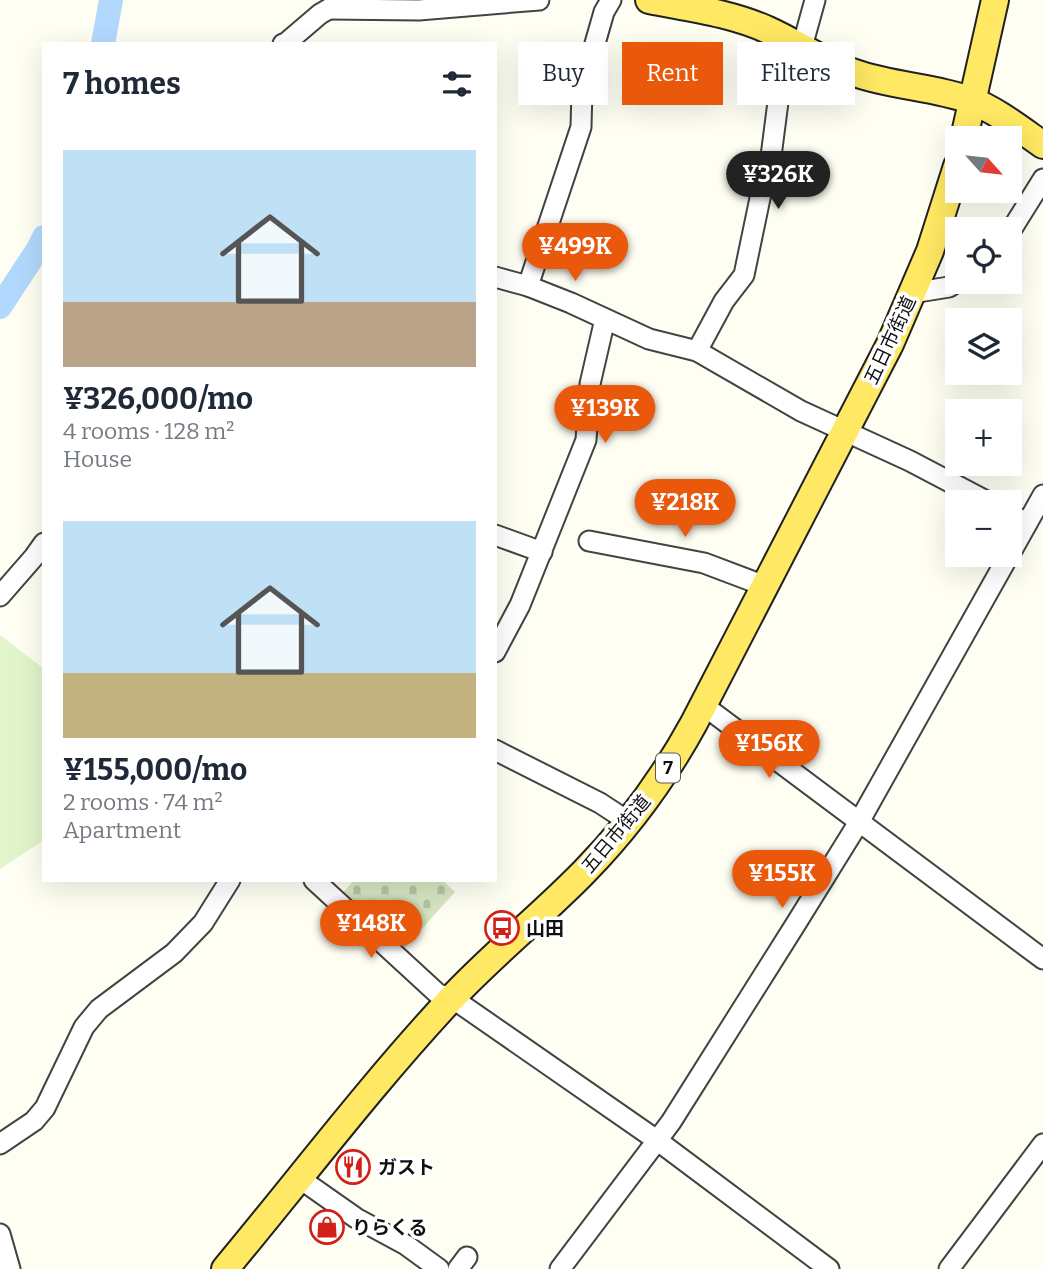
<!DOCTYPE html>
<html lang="en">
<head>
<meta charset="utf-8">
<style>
	:root { --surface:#fff; --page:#f2f2f3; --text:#1f2937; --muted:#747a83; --accent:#ea580c }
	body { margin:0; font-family:Bitter,"Noto Sans JP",serif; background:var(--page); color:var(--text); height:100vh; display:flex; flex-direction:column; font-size:26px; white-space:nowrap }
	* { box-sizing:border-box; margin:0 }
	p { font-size:23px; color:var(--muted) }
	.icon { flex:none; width:38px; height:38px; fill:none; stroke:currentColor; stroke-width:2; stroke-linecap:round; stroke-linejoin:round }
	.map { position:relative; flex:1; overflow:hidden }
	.panel { position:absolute; left:42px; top:42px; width:455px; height:840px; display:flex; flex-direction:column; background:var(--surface); border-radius:0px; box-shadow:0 7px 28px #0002 }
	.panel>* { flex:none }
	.banner { position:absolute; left:518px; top:42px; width:420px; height:63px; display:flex; gap:14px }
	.needle { width:46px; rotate:117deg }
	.controls { position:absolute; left:945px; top:126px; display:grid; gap:14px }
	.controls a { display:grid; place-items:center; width:77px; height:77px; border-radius:0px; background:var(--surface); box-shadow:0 7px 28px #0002; font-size:35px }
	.price { position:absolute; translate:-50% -60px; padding:0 16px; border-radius:24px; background:var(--accent); color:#fff; font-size:23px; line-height:46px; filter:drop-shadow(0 2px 4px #0008) }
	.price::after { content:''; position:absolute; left:50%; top:42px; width:21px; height:16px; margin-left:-10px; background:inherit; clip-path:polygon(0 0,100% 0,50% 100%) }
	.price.selected { background:#222; color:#fff }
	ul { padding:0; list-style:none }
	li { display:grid; align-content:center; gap:14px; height:371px; padding:0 21px }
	li span { display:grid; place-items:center; height:217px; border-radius:0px; color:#555 }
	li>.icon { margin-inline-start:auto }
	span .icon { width:126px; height:126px; fill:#fffc; stroke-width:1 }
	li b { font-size:30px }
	h2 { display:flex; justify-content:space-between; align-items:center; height:84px; padding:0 21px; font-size:30px }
	.tag { padding:0 24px; border-radius:0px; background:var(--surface); box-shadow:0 7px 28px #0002; font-size:24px; line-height:63px }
	.tag.selected { background:var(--accent); color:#fff }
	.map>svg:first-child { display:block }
	.cemetery { fill:url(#cemetery-stones) }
	.pitch { fill:#e2f5ca }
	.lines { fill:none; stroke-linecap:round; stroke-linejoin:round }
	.river { stroke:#b2d9fd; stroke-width:24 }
	.minor-casing { stroke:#434343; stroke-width:23 }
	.major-casing { stroke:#212121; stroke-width:30 }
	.minor { stroke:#fff; stroke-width:19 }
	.major { stroke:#ffe863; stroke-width:26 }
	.labels { text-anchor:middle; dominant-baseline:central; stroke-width:7; stroke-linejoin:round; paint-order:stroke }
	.shield { fill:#fff; stroke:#585858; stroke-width:2 }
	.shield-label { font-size:18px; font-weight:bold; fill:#101010 }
	.street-label { font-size:19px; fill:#101010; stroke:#fff }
	.poi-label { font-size:19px; font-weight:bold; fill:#101010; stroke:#fff; text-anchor:start }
</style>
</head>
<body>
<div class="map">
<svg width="1043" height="1269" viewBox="0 0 1043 1269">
	<defs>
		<pattern id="cemetery-stones" width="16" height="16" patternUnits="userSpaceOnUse" patternTransform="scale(1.75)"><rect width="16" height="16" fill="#d6e5c0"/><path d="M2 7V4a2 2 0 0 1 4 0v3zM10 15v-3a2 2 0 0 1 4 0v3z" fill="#b7c3a4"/></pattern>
	</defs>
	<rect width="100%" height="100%" fill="#fffef3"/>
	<polygon class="cemetery" points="354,880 442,880 455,892 401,952 340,896"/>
	<polygon class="pitch" points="0,635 44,669 44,840 0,869"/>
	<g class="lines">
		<g class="river">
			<polyline points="103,44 111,0"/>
			<polyline points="0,307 38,249 44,237"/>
		</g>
		<g class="minor-casing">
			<g id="minor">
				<polyline points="329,9 419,10 539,0"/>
				<polyline points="283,44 286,43 320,14 339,3"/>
				<polyline points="802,47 815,0"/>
				<polyline points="1010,232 1043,179"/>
				<polyline points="495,277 528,286 571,303 649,339 697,351 801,411 910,461 988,502"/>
				<polyline points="528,286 581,127 582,89 604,12 611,0"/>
				<polyline points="912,293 949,287 957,282"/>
				<polyline points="697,351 724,301 744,275 764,179 770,164 782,71 796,44"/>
				<polyline points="1010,514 1027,523"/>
				<polyline points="495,535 542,552"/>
				<polyline points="589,541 704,563 765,586"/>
				<polyline points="1010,554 1043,495"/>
				<polyline points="0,596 34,557 44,543"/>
				<polyline points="495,652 520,605 586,440 590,384 605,319"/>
				<polyline points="703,705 1043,959"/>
				<polyline points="495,750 600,803 629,822"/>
				<polyline points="314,880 438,994 452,998 658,1141 829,1269"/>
				<polyline points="0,1144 34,1121 45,1108 84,1027 99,1009 174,953 203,923 230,880"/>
				<polyline points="299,1178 356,1218 406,1245 439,1269"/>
				<polyline points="0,1234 10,1269"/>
				<polyline points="458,1269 467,1257"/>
				<polyline points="560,1269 671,1122 797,922 859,822 1009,555"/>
				<polyline points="949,1269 1043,1144"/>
			</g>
		</g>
		<g class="major-casing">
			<g id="major">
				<path d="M649,0C689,8 731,13 768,30C797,43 825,63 855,73C892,86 933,87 970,100C996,110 1020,129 1043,145"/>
				<polyline points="964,138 995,0"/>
				<path d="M225,1269C300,1179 370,1086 450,1000C492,955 541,916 584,872C628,827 664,778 694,723L890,344L930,251L957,166"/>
			</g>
		</g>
		<use href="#minor" class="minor"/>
		<use href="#major" class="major"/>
	</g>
	<defs>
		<g id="bus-ring" transform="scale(1.75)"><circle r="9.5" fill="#fff" stroke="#d12017" stroke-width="1.5"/><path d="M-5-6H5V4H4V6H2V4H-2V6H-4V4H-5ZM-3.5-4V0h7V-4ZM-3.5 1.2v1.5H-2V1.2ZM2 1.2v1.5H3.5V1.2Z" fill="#d12017"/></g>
		<g id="restaurant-ring" transform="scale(1.75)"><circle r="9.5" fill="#fff" stroke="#d12017" stroke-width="1.5"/><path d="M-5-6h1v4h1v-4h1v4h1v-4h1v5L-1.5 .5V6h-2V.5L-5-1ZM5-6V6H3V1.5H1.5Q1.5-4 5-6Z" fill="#d12017"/></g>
		<g id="shop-ring" transform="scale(1.75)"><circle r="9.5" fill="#fff" stroke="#d12017" stroke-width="1.5"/><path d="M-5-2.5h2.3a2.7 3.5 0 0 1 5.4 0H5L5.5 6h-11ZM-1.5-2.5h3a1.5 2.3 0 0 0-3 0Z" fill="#d12017"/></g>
	</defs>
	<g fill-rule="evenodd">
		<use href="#bus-ring" x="502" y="928"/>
		<use href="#restaurant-ring" x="353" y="1167"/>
		<use href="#shop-ring" x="327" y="1227"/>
	</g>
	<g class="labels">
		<rect class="shield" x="656" y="753.5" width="24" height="29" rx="5"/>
		<g class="shield-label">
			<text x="668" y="768">7</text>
		</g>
		<g class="street-label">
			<text transform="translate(890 340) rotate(-65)">五日市街道</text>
			<text transform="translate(616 834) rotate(-50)">五日市街道</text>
		</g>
		<g class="poi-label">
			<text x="526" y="928">山田</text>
			<text x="378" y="1167">ガスト</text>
			<text x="352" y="1227">りらくる</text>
		</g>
	</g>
</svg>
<div class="controls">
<a><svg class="needle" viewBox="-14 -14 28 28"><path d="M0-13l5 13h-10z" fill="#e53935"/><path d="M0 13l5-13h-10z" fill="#747a83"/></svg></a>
<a><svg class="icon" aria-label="locate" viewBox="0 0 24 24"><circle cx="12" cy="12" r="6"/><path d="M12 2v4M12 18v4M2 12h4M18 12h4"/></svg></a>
<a><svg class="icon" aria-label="layers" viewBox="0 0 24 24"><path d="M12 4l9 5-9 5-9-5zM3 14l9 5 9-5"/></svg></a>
<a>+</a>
<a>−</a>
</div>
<b class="price selected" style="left:778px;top:211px">¥326K</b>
<b class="price" style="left:575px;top:283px">¥499K</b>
<b class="price" style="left:605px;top:445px">¥139K</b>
<b class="price" style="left:685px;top:539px">¥218K</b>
<b class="price" style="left:769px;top:780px">¥156K</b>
<b class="price" style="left:782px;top:910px">¥155K</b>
<b class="price" style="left:371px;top:960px">¥148K</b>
<div class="banner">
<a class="tag">Buy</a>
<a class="tag selected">Rent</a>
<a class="tag">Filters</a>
</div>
<section class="panel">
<h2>7 homes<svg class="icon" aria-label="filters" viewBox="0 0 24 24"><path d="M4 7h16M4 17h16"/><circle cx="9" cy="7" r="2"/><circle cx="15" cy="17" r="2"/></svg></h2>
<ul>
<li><span style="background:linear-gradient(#bfe0f5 70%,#b9a48a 0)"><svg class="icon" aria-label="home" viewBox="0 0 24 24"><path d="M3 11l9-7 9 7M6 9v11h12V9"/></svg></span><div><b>¥326,000/mo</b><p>4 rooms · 128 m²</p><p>House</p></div></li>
<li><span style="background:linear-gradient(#bfe0f5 70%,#c2b280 0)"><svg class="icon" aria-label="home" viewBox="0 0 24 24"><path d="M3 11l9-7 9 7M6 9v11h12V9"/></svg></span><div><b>¥155,000/mo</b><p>2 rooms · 74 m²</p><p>Apartment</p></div></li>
</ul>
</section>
</div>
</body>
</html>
